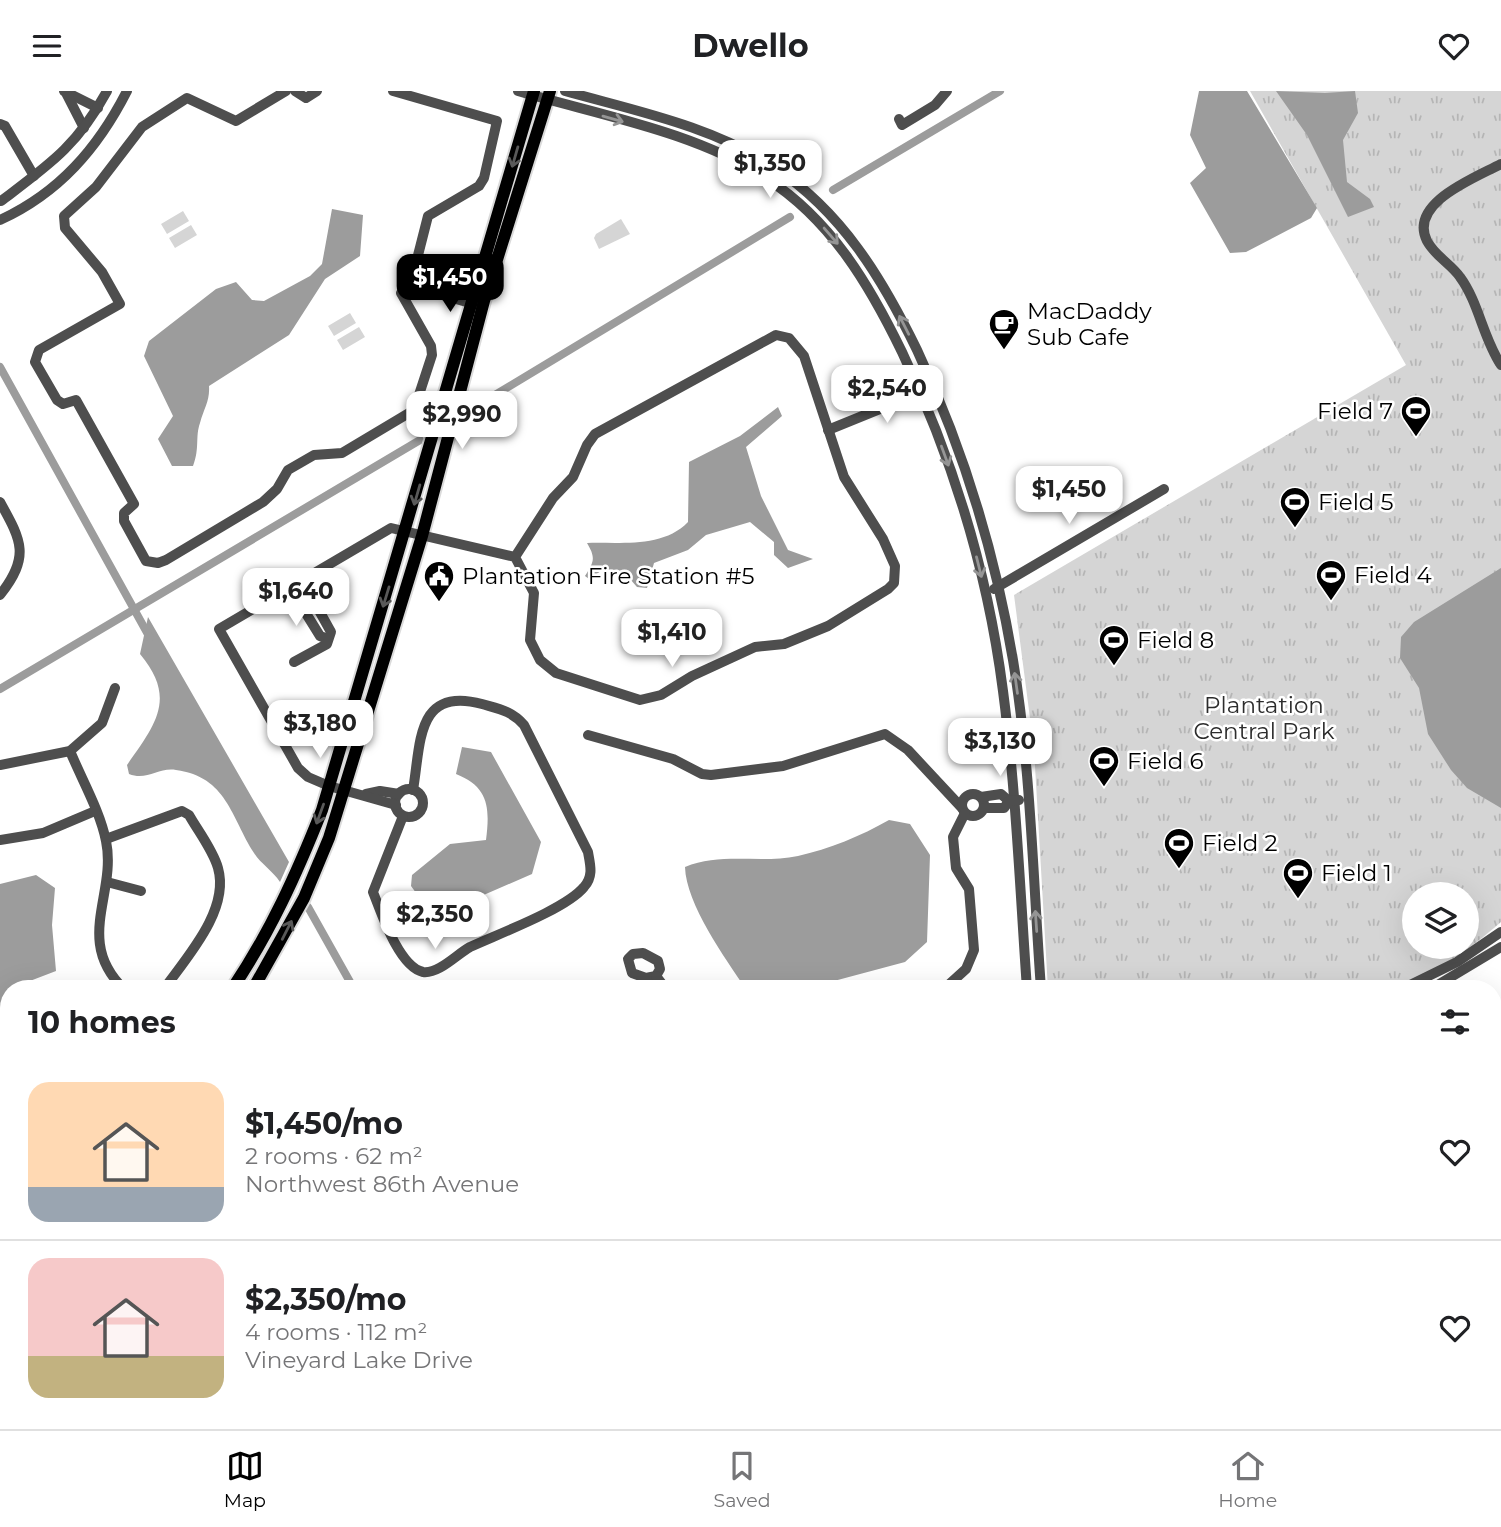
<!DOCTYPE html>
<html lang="en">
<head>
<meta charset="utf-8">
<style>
	:root { --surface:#fff; --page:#f6f6f6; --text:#202124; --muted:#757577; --line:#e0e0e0; --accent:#000 }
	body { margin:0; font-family:Montserrat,sans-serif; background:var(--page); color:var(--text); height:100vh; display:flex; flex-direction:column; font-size:26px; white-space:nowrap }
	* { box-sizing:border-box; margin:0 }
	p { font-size:23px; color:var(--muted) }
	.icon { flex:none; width:38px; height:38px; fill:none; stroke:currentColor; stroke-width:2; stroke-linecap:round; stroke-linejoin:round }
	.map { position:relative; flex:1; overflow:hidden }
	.sheet { position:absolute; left:0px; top:889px; width:1502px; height:450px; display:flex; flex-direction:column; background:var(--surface); border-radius:28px 28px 0 0; box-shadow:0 7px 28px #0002 }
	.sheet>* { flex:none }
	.buttons { position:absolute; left:1402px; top:791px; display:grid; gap:14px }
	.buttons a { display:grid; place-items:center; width:77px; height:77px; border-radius:50%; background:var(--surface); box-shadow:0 7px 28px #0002; font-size:35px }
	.price { position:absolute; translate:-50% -60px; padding:0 16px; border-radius:14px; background:#fff; color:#222; font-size:23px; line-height:46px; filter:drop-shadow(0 2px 4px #0008) }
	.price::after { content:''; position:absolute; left:50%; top:42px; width:21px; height:16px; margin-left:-10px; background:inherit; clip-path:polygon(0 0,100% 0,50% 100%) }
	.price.on { background:var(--accent); color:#fff }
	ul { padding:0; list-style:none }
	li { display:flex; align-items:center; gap:21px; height:175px; padding:0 28px }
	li+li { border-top:2px solid var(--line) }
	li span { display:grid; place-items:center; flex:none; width:196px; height:140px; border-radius:21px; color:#555 }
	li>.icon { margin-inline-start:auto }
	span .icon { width:84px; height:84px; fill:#fffc; stroke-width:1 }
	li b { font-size:30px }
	h2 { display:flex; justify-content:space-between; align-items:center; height:84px; padding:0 28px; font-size:30px }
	header { display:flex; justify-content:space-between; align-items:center; height:91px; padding:0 28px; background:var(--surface); font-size:32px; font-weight:700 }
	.menu { display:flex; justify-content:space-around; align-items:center; height:98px; border-top:2px solid var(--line); background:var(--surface); font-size:19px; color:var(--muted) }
	.menu a { display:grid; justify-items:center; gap:4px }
	.menu .on { color:var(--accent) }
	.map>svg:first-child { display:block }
	.green { fill:#d5d5d5 }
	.park { fill:url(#park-tufts); fill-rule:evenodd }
	.water { fill:#9c9c9c }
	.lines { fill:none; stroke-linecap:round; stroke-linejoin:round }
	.canal { stroke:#9c9c9c; stroke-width:8 }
	.major-casing { stroke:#dbdbdb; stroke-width:16 }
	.minor { stroke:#4e4e4e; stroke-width:10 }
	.major { stroke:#000; stroke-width:12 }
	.oneway { stroke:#959595 }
	.oneway2 { stroke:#595959 }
	.labels { text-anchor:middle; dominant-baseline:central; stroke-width:5; stroke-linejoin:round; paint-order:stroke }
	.poi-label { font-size:23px; fill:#000; stroke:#fff; text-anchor:start }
	.park-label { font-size:23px; fill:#2c2c2c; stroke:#fff }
</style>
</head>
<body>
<header><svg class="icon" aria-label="menu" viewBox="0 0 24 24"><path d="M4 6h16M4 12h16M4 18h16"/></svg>Dwello<svg class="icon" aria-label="heart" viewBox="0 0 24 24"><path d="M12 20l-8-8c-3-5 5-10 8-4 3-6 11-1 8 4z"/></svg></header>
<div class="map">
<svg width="1501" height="1338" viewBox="0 0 1501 1338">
	<defs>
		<pattern id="park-tufts" width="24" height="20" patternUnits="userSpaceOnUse" patternTransform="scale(1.75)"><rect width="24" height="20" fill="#d5d5d5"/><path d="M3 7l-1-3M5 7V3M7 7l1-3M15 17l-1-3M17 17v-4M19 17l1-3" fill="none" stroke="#b5b5b5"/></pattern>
	</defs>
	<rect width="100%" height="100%" fill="#fff"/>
	<g class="green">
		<polygon points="183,120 189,130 167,143 161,133"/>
		<polygon points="621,128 630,143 599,158 594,147 596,143"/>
		<polygon points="191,134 197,144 175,157 169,147"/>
		<polygon points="350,222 356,232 334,245 328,235"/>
		<polygon points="359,236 365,246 343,259 337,249"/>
	</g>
	<path class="park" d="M1250,0H1501V831C1469,859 1433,884 1392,898H1048L1034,658L1014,504L1406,274ZM1414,803H1466V856H1414Z"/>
	<g class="water">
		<polygon points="1199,0 1247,0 1317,117 1311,127 1246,161 1230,162 1190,92 1206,77 1190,44"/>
		<polygon points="1276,0 1325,2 1355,0 1358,22 1343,49 1347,91 1370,108 1374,116 1348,126 1307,44"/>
		<path d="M332,118L363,124L360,165L325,188L289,244L209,295C210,310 204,317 200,332C195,346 200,357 193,375H172L158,348L173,325L144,265L149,250L216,198L236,191L252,209L264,210L310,185L322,173Z"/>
		<path d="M778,316L782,325L746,356L761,405L788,459L813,468L788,477L774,464V451L750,431L706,444L688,459L654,472L647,497L637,496L623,480L604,478L589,488L585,485C594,471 596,467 587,452C621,451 663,457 688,431L689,371L740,345Z"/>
		<polygon points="1501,477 1501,717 1467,697 1451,679 1428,643 1419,597 1400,567 1401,546 1414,531"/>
		<path d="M148,526L289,771L280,791C273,780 261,773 254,762C231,726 227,686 176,679C159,676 147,690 129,683L127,674C156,633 177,607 140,563Z"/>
		<path d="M462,656L491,661L541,751L532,783L463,813L438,832L411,795L412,784L450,753L486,749C490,717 489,696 456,683Z"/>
		<path d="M889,729L910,733L930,764L927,851L905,871L804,898H746C725,867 686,813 685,776C721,761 760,773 798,765C829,758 861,745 889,729Z"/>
		<polygon points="36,784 55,797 52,834 56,880 9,898 9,906 3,914 3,944 9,953 9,994 0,1001 0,793"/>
		<polygon points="1493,989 1501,1001 1501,1181 1493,1185"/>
		<polygon points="404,1330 449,1330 436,1338 390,1338"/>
	</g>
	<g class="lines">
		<g class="canal">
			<polyline points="833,99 1000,0"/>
			<polyline points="0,276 150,547"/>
			<polyline points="465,322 790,126"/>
			<polyline points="0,598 420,349"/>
			<polyline points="308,816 354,898"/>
			<polyline points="594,1330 599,1338"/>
			<polyline points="1402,1338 1402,1330"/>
		</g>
		<g class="major-casing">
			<g id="major">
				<path d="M232,898C270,842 297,782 322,719L534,0"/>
				<polyline points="253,898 304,807 329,747 422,445 484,210 550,0"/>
				<polyline points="0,1124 9,1118"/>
				<polyline points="0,1145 9,1140"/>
			</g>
		</g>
		<g class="minor">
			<polyline points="64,0 98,17"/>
			<polyline points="65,0 84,37"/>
			<polyline points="286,0 236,30 187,7 142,36 96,96 64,125 65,137 102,181 120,213 39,259 35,271 57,309 63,313 76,309 134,413 124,422 124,430 146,470 158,472 166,469 263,411 277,398 288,379 314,364 342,362 414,319 432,264 431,255 401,202 422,193 422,184 417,180 406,184 405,190 409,197"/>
			<polyline points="295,0 306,7 317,0"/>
			<polyline points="393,0 497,30 484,87 479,95 428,125 414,180"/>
			<path d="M518,0C599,24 696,41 766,87C831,129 869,193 902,261C953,368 988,483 1003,600C1016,699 1020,799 1027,898"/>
			<path d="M565,0C636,20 712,35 774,76C842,121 882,187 917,259C963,357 995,462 1013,569C1031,677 1033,789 1041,898"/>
			<polyline points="899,28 902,34 935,14 947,0"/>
			<polyline points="0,33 5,35 34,85"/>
			<path d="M1501,73C1475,87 1408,112 1427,150C1435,165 1451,173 1460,186C1479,212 1483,247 1501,274"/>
			<path d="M1,110C50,73 77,55 107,0"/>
			<path d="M0,129C59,102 98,57 127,0"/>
			<polyline points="422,184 474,200 479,205"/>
			<polyline points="418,197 470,212 478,211"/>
			<polyline points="828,339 924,300"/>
			<path d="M0,411C21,449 31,465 0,504"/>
			<polyline points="289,495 320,545 328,548"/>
			<polyline points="994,498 1164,398"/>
			<polyline points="294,571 327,553 331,541 301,487"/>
			<polyline points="588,644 673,668 702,683 711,684 783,675 885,643 908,659 962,717"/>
			<path d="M70,660C82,689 100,720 106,750C117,803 74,850 124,898"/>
			<polyline points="0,674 70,660 102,632 115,597"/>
			<circle cx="409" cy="712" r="14"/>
			<circle cx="973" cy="714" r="11"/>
			<polyline points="366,703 380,700 399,703"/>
			<polyline points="981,706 1001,703 1009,710"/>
			<polyline points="396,714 329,695 308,686 298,677 219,538 391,437 515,466 553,407 573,386 587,354 595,343 776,244 789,247 804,265 844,386 883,448 895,475 894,492 888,498 828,535 784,553 755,556 692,585 661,604 640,609 556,582 540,569 530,549 534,502 515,466"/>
			<polyline points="984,717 1004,717 1009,710 1019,709"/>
			<path d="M403,725L373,801C381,821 399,876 423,881C439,883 457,863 470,856C498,843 566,818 584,796C594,785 590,773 588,761L524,634C512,620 499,618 482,613C416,595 421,652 413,699"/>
			<path d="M106,748L182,720L189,724C198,740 213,759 218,777C230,819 187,866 164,898"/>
			<polyline points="0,749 43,742 95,720"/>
			<polyline points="107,791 141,800"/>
			<polygon points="643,862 658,870 660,878 656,885 646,887 632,882 628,868 633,863"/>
			<polyline points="656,885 666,898"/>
			<polyline points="944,898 966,878 974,859 969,798 956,777 953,746 965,722"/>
			<polyline points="1402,898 1457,871 1501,841"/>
			<polyline points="1431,898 1501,856"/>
			<polyline points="0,1059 9,1052"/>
			<polyline points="0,1162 9,1156"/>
			<polyline points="1493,1243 1501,1239"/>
			<polyline points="0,1300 9,1319"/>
			<polyline points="1493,1319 1501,1319"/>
			<polyline points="14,1330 16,1338"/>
			<polyline points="309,1330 315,1338"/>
			<polyline points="514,1330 519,1338"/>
			<polyline points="853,1330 856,1338"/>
			<polyline points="866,1330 870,1338"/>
			<polyline points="968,1330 969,1338"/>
			<polyline points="1063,1330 1064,1338"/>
			<polyline points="1077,1330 1079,1338"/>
			<polyline points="1227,1330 1231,1338"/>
			<polyline points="148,1338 153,1330"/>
			<polyline points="287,1338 295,1330"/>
			<polyline points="717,1338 731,1330"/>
		</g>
		<use href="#major" class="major"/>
	</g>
	<defs><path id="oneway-shaft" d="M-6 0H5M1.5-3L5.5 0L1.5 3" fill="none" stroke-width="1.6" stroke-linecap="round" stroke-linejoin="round" transform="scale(1.75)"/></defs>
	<g class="oneway">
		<use href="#oneway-shaft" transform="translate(613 28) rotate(16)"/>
		<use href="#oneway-shaft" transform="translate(831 145) rotate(49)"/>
		<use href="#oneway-shaft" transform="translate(904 234) rotate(-117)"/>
		<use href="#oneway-shaft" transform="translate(945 365) rotate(70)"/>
		<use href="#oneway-shaft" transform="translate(979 476) rotate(76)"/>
		<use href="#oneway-shaft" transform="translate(1016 592) rotate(-98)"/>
		<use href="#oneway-shaft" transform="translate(1036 830) rotate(-94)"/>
	</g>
	<g class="oneway2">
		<use href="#oneway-shaft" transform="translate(515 66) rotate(106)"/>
		<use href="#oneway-shaft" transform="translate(417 404) rotate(106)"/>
		<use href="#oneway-shaft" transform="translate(386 506) rotate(107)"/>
		<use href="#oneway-shaft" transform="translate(320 723) rotate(110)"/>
		<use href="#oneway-shaft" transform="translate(287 839) rotate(-63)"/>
	</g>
	<defs>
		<g id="cafe-pin" transform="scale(1.575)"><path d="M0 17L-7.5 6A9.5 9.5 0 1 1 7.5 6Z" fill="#000" stroke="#fff"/><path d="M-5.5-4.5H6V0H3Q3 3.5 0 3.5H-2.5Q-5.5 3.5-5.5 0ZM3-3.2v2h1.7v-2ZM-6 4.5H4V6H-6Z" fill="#fff"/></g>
		<g id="stadium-pin" transform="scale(1.575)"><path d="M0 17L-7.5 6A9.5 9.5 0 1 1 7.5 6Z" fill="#000" stroke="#fff"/><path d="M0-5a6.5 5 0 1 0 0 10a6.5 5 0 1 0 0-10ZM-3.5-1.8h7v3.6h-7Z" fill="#fff"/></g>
		<g id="civic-pin" transform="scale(1.575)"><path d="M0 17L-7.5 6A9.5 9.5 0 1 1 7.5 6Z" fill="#000" stroke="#fff"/><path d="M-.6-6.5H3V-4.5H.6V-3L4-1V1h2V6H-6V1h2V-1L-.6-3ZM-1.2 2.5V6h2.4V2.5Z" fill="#fff"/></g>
	</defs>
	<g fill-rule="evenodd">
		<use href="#cafe-pin" x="1004" y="233"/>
		<use href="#stadium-pin" x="1416" y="320"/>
		<use href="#stadium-pin" x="1295" y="411"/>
		<use href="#stadium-pin" x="1331" y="484"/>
		<use href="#civic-pin" x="439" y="485"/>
		<use href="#stadium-pin" x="1114" y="549"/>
		<use href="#stadium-pin" x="1104" y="670"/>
		<use href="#stadium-pin" x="1179" y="752"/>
		<use href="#stadium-pin" x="1298" y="782"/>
	</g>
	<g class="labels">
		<g class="poi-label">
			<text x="1027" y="220">MacDaddy<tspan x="1027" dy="26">Sub Cafe</tspan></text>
			<text x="1393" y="320" text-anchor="end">Field 7</text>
			<text x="1318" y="411">Field 5</text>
			<text x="1354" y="484">Field 4</text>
			<text x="462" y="485">Plantation Fire Station #5</text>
			<text x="1137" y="549">Field 8</text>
			<text x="1127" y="670">Field 6</text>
			<text x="1202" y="752">Field 2</text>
			<text x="1321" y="782">Field 1</text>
		</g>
		<g class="park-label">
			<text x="1264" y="614">Plantation<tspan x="1264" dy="26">Central Park</tspan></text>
		</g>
	</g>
</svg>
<div class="buttons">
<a><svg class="icon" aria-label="layers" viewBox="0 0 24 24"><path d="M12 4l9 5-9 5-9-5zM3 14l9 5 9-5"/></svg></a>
</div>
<b class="price" style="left:770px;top:109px">$1,350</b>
<b class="price on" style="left:450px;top:223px">$1,450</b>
<b class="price" style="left:887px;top:334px">$2,540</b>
<b class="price" style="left:462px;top:360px">$2,990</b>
<b class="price" style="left:1069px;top:435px">$1,450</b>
<b class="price" style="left:296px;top:537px">$1,640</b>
<b class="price" style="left:672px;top:578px">$1,410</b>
<b class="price" style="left:320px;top:669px">$3,180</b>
<b class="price" style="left:1000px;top:687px">$3,130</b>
<b class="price" style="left:435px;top:860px">$2,350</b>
<section class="sheet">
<h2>10 homes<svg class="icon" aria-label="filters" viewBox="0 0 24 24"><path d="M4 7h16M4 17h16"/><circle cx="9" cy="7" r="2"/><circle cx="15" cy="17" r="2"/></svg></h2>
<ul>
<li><span style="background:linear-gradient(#ffd9b3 75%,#9aa5b1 0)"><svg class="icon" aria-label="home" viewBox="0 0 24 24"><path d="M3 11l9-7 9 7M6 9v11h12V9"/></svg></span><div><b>$1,450/mo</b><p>2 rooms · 62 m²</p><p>Northwest 86th Avenue</p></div><svg class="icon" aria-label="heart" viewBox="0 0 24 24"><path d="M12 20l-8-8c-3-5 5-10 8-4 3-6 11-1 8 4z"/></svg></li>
<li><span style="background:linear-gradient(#f6c9c9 70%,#c2b280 0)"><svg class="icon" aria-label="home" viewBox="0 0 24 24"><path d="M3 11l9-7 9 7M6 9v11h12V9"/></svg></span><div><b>$2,350/mo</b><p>4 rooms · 112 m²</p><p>Vineyard Lake Drive</p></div><svg class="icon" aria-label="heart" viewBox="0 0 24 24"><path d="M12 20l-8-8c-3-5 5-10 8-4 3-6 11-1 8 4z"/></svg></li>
</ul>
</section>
</div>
<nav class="menu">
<a class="on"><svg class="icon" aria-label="map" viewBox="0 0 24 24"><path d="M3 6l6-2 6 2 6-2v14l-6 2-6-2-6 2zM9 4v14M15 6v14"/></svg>Map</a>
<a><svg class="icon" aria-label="saved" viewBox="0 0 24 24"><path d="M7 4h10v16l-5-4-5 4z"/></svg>Saved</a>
<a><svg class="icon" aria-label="home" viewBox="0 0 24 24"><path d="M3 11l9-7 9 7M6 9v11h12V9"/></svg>Home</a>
</nav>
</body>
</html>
